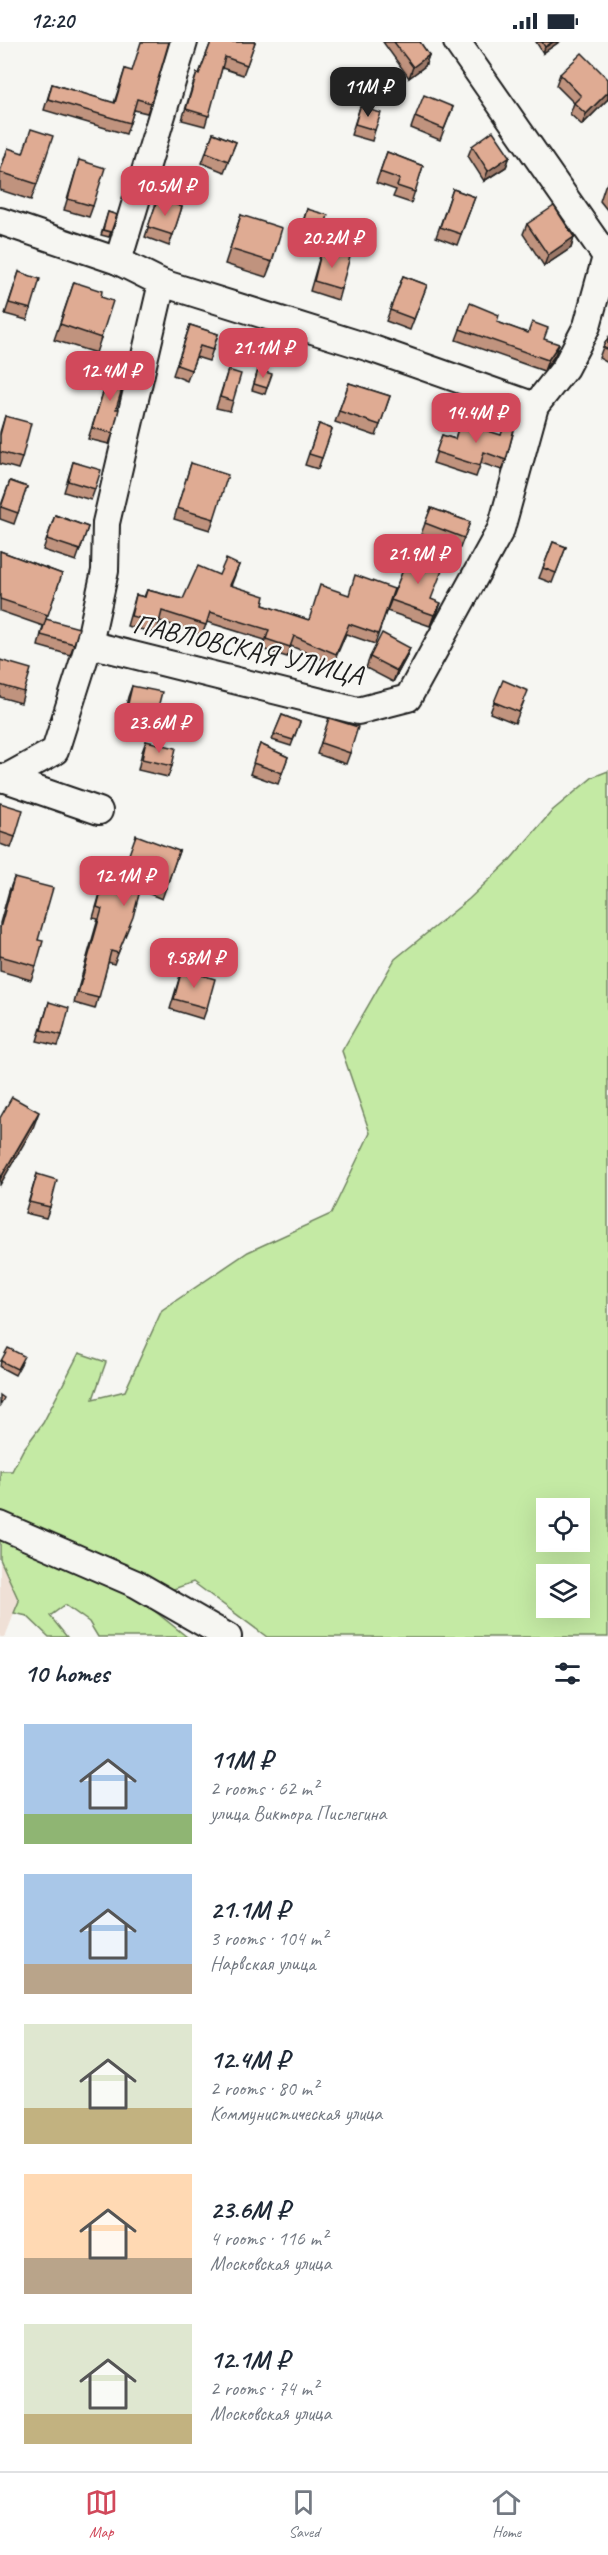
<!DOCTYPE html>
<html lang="en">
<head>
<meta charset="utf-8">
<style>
	:root { --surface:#fff; --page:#f2f2f3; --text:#1f2937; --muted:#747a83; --line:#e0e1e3; --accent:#d1495b }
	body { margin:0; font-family:Caveat,sans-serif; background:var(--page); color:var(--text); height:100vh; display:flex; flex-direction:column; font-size:22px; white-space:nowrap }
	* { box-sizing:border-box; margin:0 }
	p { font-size:20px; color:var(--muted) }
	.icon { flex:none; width:33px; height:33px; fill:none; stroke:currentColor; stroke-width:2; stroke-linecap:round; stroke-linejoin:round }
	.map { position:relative; height:1595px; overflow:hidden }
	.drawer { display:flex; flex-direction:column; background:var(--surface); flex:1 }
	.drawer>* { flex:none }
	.buttons { position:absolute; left:536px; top:1456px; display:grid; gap:12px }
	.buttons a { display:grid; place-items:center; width:54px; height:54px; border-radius:0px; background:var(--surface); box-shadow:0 6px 24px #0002; font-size:30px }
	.price { position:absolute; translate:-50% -51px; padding:0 14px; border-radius:12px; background:var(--accent); color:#fff; font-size:20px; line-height:39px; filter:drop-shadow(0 2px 3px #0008) }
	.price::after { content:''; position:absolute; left:50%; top:36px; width:18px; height:14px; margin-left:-9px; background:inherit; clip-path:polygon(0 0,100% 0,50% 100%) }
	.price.active { background:#222; color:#fff }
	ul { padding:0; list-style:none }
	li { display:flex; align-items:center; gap:18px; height:150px; padding:0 24px }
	li span { display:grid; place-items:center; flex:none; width:168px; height:120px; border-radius:0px; color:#555 }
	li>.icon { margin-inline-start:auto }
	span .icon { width:72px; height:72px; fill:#fffc; stroke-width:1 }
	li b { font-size:26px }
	h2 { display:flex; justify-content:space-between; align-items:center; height:72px; padding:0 24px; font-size:26px }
	.status { display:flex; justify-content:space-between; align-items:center; height:42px; padding:0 30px; background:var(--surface); direction:ltr }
	.status svg { height:16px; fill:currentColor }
	.tabs { display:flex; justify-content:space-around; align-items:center; height:84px; border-top:2px solid var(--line); background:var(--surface); font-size:16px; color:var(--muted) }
	.tabs a { display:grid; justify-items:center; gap:3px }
	.tabs .active { color:var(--accent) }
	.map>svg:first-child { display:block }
	.built { fill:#efe0d6 }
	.green { fill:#c4eaa4; stroke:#708360; stroke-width:1.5; fill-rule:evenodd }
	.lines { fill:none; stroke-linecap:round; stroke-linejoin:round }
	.minor-casing { stroke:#1c1c1c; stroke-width:30 }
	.minor { stroke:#f6f6f2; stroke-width:26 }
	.wall { fill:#c0937e; stroke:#1c1c1c; stroke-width:1.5 }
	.shaded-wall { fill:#9c7867; stroke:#1c1c1c; stroke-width:1.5 }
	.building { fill:#dfab93; stroke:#1c1c1c; stroke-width:1.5 }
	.labels { text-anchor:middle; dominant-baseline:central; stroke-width:4.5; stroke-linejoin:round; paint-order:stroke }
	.street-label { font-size:28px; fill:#1c1c1c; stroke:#f6f6f2 }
</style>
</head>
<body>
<div class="status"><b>12:20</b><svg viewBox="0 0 49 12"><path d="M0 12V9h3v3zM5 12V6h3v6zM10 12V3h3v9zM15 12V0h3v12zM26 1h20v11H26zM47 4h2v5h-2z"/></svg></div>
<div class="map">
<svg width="608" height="1595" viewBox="0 0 608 1595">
	<rect width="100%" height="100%" fill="#f6f6f2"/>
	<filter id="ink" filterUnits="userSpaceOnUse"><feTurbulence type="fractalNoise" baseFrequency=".0167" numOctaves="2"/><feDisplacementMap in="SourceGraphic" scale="12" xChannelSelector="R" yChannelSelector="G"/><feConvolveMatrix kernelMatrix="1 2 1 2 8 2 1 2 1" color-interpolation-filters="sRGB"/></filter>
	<g filter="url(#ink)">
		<polygon class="built" points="0,1517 19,1559 5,1595 0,1595"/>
		<g class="green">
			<path d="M608,729V1595H267L193,1540L171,1548L106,1521L33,1483L0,1470V1429H12L23,1408L43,1381L79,1311L106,1320L93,1357L125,1349L162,1268L248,1210L331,1172L370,1091L342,1009L395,917L469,857L509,819L553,768L593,735ZM546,1467H579V1500H546ZM546,1533H579V1566H546Z"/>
			<polygon points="0,1490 142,1559 187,1595 98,1595 89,1580 65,1563 50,1574 67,1595 49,1595 27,1574 14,1571 19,1559 0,1517"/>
		</g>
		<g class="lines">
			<g class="minor-casing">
				<g id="minor">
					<polyline points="457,0 608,217"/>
					<polyline points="0,179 118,219 162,241 370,306 535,364"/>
					<polyline points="118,219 184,0"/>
					<polyline points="89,602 358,669 408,656 501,487 535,364 565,326 587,284 606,215"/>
					<polyline points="0,735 99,769"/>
					<polyline points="4,737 55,709 89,602 105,529 106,481 162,241"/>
					<polyline points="0,1483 136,1542 228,1595"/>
				</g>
			</g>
			<use href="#minor" class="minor"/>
		</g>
		<g class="wall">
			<polygon points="211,0 255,0 243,33 222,26 205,84 182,78 193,42 197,31 199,32"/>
			<polygon points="383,0 420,0 429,13 425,24 409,36"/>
			<polygon points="536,0 559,0 543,11"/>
			<polygon points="125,27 151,61 147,71 134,68 126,92 44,68 52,42 114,61"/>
			<polygon points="560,32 608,37 608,57 582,83 570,72 574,61 556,43"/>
			<polygon points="360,65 375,88 372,99 351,93"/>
			<polygon points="453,65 440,98 411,86 415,75"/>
			<polygon points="213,91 236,100 224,130 202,121"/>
			<polygon points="472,104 510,114 506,125 484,139 468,114"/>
			<polygon points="8,106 37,142 31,158 0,148 0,129"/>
			<polygon points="387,110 423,124 411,161 393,155 396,148 376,141"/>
			<polygon points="79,118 93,164 89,175 64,168"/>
			<polygon points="608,141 608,169 600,159 605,144"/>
			<polygon points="453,147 475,155 457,203 436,195"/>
			<polygon points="158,156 182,165 169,204 145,195"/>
			<polygon points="307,167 323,191 319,201 298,195"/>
			<polygon points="108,170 117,173 109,195 101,193"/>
			<polygon points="241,173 272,220 266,235 225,222"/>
			<polygon points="527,182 574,195 571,206 544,224 523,192"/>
			<polygon points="322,207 341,247 338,258 310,249"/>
			<polygon points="19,230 31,267 27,278 5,272"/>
			<polygon points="403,234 427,243 410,288 386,279"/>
			<polygon points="74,240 101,255 101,296 96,311 54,298"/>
			<polygon points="470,261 497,280 544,297 555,313 544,329 456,298"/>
			<polygon points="190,283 218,292 209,319 196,315 187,339 173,333"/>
			<polygon points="608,296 608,321 599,316 603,305"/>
			<polygon points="228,328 233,359 230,369 216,366"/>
			<polygon points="258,328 267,346 265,352 252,348"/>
			<polygon points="108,336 116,367 113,391 109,402 88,397"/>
			<polygon points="349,341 390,354 376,394 335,380"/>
			<polygon points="5,374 22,416 18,427 0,422 0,390"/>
			<polygon points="460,380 506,418 502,428 481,421 476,435 433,421 442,393 455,397"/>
			<polygon points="319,382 332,387 318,427 305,423"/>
			<polygon points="73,420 95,447 91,458 64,450"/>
			<polygon points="191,421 214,477 210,488 174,477"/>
			<polygon points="10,439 27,445 14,482 0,477 0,466"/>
			<polygon points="431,466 470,480 460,506 421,492"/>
			<polygon points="55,473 88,485 76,519 43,508"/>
			<polygon points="553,500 566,505 552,541 539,536"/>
			<polygon points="0,509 62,532 46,577 74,602 70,613 38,604 43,584 0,569"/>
			<polygon points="409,513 431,558 437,572 430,584 387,569"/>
			<polygon points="239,523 231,544 263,563 308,578 349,553 394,547 375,602 346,592 333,622 291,604 287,615 262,607 265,598 207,580 202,593 160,579 156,591 127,584 136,553 144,555 147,548 183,557 219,533"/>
			<polygon points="410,606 406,616 393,640 366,626 370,615"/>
			<polygon points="0,618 24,650 21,661 0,655"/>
			<polygon points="132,644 155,677 152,688 122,681 128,655"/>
			<polygon points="524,659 515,681 490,671 494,660"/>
			<polygon points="282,673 300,680 291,704 272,698"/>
			<polygon points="326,686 350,711 346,722 317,712"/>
			<polygon points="146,699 172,724 168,735 138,728 142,710"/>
			<polygon points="260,702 288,715 278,742 250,732"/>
			<polygon points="0,761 15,795 11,806 0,802"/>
			<polygon points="179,809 162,857 140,848 132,875 114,922 108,920 95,967 74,961 98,877 93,876 102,845 116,848"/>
			<polygon points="14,836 38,898 36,924 31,938 0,929 0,881 9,849"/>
			<polygon points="182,927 207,966 203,977 170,967"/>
			<polygon points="49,960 62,993 58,1004 37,999"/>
			<polygon points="37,1132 50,1165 46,1176 25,1171"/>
			<polygon points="1,1319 22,1320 15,1333 0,1325"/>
		</g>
		<g class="shaded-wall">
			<polygon points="553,0 559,0 543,11 545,5"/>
			<polygon points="429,13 425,24 409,36 413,25"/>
			<polygon points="608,50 608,57 582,83 586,72"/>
			<polygon points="510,114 506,125 484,139 488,129"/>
			<polygon points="574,195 571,206 544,224 548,213"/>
			<polygon points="559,302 555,313 544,329 548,318"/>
			<polygon points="441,561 437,572 430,584 434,573"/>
			<polygon points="410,606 406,616 393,640 397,629"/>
			<polygon points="39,1070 33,1086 0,1143 0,1137"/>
		</g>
		<g class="building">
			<polygon points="141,0 169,0 151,61 137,57 130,81 48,57 52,42 115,61 125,27 132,29"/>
			<polygon points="211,0 255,0 247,23 225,15 209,74 186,67 197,31 199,32"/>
			<polygon points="394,0 420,0 429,13 413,25"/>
			<polygon points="542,0 553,0 545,5"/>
			<polygon points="582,11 608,37 608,50 586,72 574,61 581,54 560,32"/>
			<polygon points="424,53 453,65 444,87 415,75"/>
			<polygon points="360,65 381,71 375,88 355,82"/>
			<polygon points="31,87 53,94 37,142 0,130 8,106 23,111"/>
			<polygon points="493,89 510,114 488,129 472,104"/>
			<polygon points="213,91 236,100 228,119 206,110"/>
			<polygon points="387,110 423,124 415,150 397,144 400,137 380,130"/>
			<polygon points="79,118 105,126 93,164 68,157"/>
			<polygon points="453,147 475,155 461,192 440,185"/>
			<polygon points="158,156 182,165 173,193 148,185"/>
			<polygon points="554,164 574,195 548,213 527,182"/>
			<polygon points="307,167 328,173 323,191 302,184"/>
			<polygon points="108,170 117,173 111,190 103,188"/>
			<polygon points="241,173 282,186 272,220 230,207"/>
			<polygon points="322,207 350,215 341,247 314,239"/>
			<polygon points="19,230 40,237 31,267 9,261"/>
			<polygon points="403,234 427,243 414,277 390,268"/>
			<polygon points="74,240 102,249 101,255 113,259 101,296 60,282"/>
			<polygon points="470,261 499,273 497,280 528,291 532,280 548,286 544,297 559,302 548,318 460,287"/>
			<polygon points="190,283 218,292 213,308 200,304 191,328 177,323"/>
			<polygon points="608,296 608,308 603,305"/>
			<polygon points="111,325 127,330 116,367 119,367 113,391 92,386"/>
			<polygon points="228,328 241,332 233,359 220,355"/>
			<polygon points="258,328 272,332 267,346 254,342"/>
			<polygon points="349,341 390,354 380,383 339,369"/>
			<polygon points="5,374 31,381 22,416 0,410 0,393"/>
			<polygon points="460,380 501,393 504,384 514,387 506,418 484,410 480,424 436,410 442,393 455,397"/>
			<polygon points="319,382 332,387 322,416 309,412"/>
			<polygon points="73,420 101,428 95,447 68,439"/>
			<polygon points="191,421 228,433 214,477 177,466"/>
			<polygon points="10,439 27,445 18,471 1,465"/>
			<polygon points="431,466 470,480 464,496 425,481"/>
			<polygon points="55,473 88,485 80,508 47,497"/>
			<polygon points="553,500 566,505 556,531 543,526"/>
			<polygon points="0,509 62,532 48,573 0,557"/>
			<polygon points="409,513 443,526 431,557 441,561 434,573 391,558"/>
			<polygon points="226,517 239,523 230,543 265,554 263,563 309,578 320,543 349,553 355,533 394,547 378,592 349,582 336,612 294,594 290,605 266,597 269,588 210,570 206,583 162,569 159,581 131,574 136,553 145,555 147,548 183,557 198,524 219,533"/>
			<polygon points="46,577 79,586 74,602 41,593"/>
			<polygon points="382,591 410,606 397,629 370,615"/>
			<polygon points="0,618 31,627 24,650 0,643"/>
			<polygon points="503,638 528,649 519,670 494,660"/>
			<polygon points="132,644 162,650 155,677 126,670"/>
			<polygon points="282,673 300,680 293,698 274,692"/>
			<polygon points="329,676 358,685 350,711 321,701"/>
			<polygon points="146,699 176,706 172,724 142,717"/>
			<polygon points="260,702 288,715 282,731 253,721"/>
			<polygon points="0,761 23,768 15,795 0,790"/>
			<polygon points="136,793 179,809 166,846 143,837 133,875 118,911 111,909 99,956 78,951 102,867 97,865 102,845 116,848"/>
			<polygon points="14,836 53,846 38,898 43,899 36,924 0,914 0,886"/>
			<polygon points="182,927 215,937 207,966 174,957"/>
			<polygon points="49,960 69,966 62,993 41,988"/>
			<polygon points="12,1055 39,1070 0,1137 0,1076"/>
			<polygon points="37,1132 57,1138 50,1165 29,1160"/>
			<polygon points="8,1306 24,1314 17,1327 1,1319"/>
			<polygon points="0,1353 4,1356 0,1363"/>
		</g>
	</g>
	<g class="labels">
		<g class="street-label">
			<text transform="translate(248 607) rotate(13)">ПАВЛОВСКАЯ УЛИЦА</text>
		</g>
	</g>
</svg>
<div class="buttons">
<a><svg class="icon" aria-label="locate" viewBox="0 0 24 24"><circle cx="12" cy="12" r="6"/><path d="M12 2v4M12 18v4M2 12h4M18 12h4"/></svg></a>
<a><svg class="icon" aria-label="layers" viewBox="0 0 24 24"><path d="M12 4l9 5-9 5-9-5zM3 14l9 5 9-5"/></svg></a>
</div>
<b class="price active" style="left:368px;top:76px">11M ₽</b>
<b class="price" style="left:165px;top:175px">10.5M ₽</b>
<b class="price" style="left:332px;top:227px">20.2M ₽</b>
<b class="price" style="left:263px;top:337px">21.1M ₽</b>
<b class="price" style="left:110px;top:360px">12.4M ₽</b>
<b class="price" style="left:476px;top:402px">14.4M ₽</b>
<b class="price" style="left:418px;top:543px">21.9M ₽</b>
<b class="price" style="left:159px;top:712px">23.6M ₽</b>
<b class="price" style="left:124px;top:865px">12.1M ₽</b>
<b class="price" style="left:194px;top:947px">9.58M ₽</b>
</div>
<section class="drawer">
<h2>10 homes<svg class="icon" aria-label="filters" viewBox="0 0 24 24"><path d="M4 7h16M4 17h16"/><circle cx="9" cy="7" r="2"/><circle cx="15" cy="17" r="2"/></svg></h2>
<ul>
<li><span style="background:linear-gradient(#a9c7e8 75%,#8fb573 0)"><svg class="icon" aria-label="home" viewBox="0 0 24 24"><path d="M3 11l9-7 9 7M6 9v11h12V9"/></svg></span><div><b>11M ₽</b><p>2 rooms · 62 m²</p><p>улица Виктора Пислегина</p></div></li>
<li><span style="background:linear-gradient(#a9c7e8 75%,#b9a48a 0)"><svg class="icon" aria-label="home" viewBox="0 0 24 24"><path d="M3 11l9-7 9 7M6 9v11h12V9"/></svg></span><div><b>21.1M ₽</b><p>3 rooms · 104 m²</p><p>Нарвская улица</p></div></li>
<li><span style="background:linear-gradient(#dfe7d0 70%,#c2b280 0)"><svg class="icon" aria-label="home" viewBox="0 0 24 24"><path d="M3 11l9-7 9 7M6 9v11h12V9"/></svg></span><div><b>12.4M ₽</b><p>2 rooms · 80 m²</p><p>Коммунистическая улица</p></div></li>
<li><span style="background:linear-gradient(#ffd9b3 70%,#b9a48a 0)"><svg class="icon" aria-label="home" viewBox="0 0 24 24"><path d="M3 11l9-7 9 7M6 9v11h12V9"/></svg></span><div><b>23.6M ₽</b><p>4 rooms · 116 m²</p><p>Московская улица</p></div></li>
<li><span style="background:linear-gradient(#dfe7d0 75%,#c2b280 0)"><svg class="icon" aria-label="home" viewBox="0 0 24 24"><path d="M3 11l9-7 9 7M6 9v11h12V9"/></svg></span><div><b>12.1M ₽</b><p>2 rooms · 74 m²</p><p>Московская улица</p></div></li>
</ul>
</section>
<nav class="tabs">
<a class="active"><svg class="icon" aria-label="map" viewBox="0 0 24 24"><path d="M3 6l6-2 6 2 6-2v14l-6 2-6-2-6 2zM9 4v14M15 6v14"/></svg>Map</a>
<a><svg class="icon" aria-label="saved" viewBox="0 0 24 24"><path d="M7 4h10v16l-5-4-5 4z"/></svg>Saved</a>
<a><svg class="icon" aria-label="home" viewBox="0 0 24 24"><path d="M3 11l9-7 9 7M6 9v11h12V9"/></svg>Home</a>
</nav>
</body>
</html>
